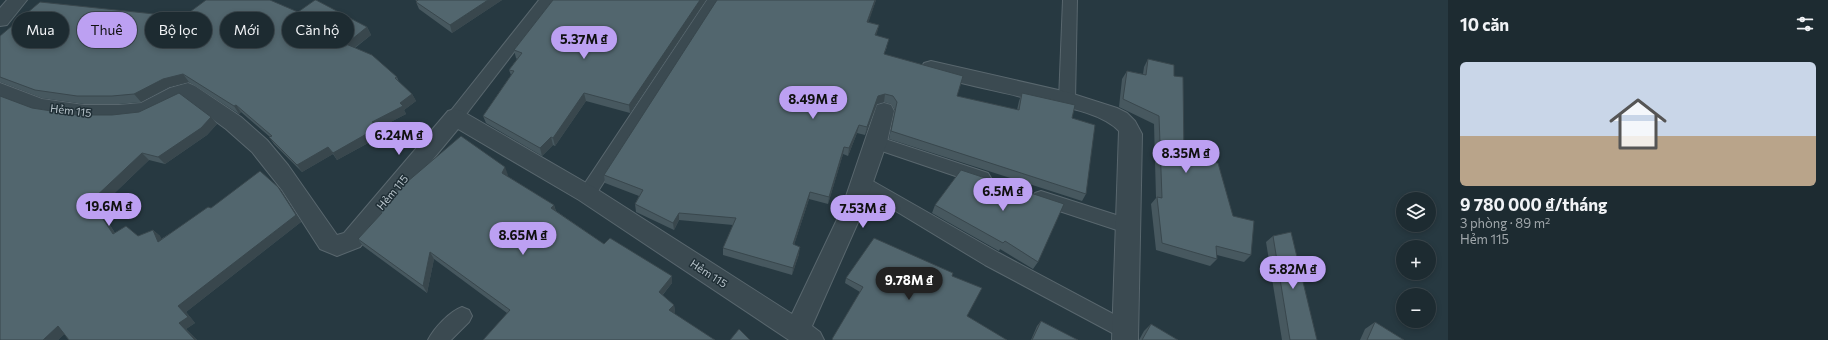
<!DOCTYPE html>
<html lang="vi">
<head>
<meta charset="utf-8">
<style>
	:root { --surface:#1d2b31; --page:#253339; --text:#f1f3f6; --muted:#a0a7ab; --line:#3b474d; --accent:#bca0f2 }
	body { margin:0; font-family:Commissioner,sans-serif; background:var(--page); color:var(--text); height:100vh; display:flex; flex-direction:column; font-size:15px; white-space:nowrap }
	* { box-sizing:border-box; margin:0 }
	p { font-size:13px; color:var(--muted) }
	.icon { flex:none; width:22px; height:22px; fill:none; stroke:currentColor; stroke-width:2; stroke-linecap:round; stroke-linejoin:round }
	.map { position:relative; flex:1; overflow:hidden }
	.panel { display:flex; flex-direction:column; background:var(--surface); width:380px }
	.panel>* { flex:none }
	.top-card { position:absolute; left:12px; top:12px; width:380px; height:36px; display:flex; gap:8px }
	.buttons { position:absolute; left:1396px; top:192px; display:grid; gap:8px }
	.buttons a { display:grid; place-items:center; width:40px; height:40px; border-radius:50%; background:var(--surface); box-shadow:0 2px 6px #0003,0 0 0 1px var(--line); font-size:20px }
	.price { position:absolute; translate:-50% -34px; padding:0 9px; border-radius:14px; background:var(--accent); color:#111; font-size:13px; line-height:26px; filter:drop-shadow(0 1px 2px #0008) }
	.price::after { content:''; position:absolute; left:50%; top:24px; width:12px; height:9px; margin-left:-6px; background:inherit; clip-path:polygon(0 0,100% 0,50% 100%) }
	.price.current { background:#222; color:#fff }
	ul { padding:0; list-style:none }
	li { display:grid; align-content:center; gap:8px; height:212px; padding:0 12px }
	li+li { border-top:1px solid var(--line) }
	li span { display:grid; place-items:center; height:124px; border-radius:6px; color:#555 }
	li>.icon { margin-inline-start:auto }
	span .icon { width:72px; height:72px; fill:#fffc; stroke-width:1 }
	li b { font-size:17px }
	h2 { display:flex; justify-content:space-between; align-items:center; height:48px; padding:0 12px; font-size:17px }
	.chip { padding:0 14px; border-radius:18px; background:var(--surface); box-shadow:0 2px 6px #0003,0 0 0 1px var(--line); font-size:14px; line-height:36px }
	.chip.current { background:var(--accent); color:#111 }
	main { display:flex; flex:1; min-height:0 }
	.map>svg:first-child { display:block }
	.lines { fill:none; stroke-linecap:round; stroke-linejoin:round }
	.lane-casing { stroke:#59676e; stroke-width:2 }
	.street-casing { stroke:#59676e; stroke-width:2 }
	.lane { fill:#3b4a51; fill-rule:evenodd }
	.street { fill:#3b4a51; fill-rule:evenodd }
	.wall { fill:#47585f }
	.shaded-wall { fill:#39474d }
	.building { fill:#52666e; stroke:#39474d }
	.labels { text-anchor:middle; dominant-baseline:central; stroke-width:3; stroke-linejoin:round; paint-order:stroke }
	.street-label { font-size:11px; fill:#b8c4cb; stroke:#202f36 }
</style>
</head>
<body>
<main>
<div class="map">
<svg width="1448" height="340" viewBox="0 0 1448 340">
	<rect width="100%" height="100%" fill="#273941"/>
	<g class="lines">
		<g class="lane-casing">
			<g id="lane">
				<polygon points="539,0 554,0 461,121 455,123 449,121 447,117 449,113"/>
				<polygon points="707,0 721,0 593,199 587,201 581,199 578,194 581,189"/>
				<polygon points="1063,0 1077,0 1075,100 1073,104 1067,106 1061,104 1059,100"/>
				<polygon points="876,136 988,173 991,178 988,183 982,185 870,147 868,142 870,137"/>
				<polygon points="862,175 999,253 1132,324 1135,330 1132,336 1125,339 1118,336 985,265 856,187 853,182 856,177"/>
				<polygon points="1041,191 1135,221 1138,226 1135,231 1129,234 1035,203 1032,198 1035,193"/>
				<path d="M462,307L469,310L472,316L469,322L451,340H428C434,328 449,312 462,307Z"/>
			</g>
		</g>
		<g class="street-casing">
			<g id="street">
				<polygon points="7,0 27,0 7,25 0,26 0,8"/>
				<path d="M931,61L1067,92L1117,108L1127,113L1135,121L1142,134L1138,340H1112L1119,131C1101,112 1060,106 1034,100C998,91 960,84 924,73L921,68L924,63Z"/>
				<polygon points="0,83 42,99 84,105 119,105 141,103 170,88 188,83 195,86 241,117 267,140 288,165 337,235 344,233 448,111 455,109 462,111 595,188 792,314 841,211 877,105 884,103 891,105 894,111 887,142 863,211 812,326 820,332 824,340 789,340 579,200 458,129 360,247 337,256 320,249 282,190 252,152 226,129 185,99 145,118 119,121 84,121 40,114 0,99"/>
			</g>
		</g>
		<use href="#lane" class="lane"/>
		<use href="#street" class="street"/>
	</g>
	<g class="wall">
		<polygon points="415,0 502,0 452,33 419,9 416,2 417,1"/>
		<polygon points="553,0 706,0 630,113 586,101 555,146 553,145 542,156 486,123 483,116 511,75 509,70 517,59 516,58 514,50"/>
		<polygon points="876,0 868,22 879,25 876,35 887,47 884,54 957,96 1017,110 1019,101 1022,93 1072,118 1086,194 1082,201 889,139 895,110 891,104 884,102 877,104 865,135 857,133 848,156 843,154 828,204 809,199 794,245 799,254 792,275 723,255 723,248 733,225 679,220 674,230 636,212 635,204 639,196 605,183 604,175"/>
		<polygon points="298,12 367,27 371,35 355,48 397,77 399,82 412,94 416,101 404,110 406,114 377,129 381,136 337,160 333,154 302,172 274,144 269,137 270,137 241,112 239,114 189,82 169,87 141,102 119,104 84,104 42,98 0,82 0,36 183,17"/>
		<polygon points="1148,59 1174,76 1184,157 1233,216 1251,255 1244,262 1217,255 1217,259 1210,266 1156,250 1151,204 1156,198 1154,124 1119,107 1122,79 1127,71 1143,74 1144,67"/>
		<polygon points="32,108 77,115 211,117 217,124 207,135 165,164 149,160 99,208 115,233 138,236 153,230 160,236 161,239 211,208 283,194 301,222 186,312 195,323 186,329 197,340 69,340 64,334 58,340 0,340"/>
		<polygon points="961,170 1038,262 1033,269 1000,249 999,251 932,213 935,205"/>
		<polygon points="508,175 507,176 554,205 556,211 604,244 672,283 662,296 674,305 675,312 674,313 507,313 434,259 427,293 363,246 358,239 382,213"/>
		<polygon points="1273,236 1317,340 1282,340 1266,242"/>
		<polygon points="952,276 967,316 1007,340 832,340 860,292 845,283 846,278"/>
		<polygon points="1041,321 1078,340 1031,340 1037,326"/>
		<polygon points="1375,322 1404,340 1360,340 1365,329"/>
		<polygon points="1151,324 1178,340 1139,340 1144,331"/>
	</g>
	<g class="shaded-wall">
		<polygon points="488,0 502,0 452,33 450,25"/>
		<polygon points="700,0 706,0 630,113 629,105"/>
		<polygon points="875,0 876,0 866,30 867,22"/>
		<polygon points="879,25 877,33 873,43 875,35"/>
		<polygon points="367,27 371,35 350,51 346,44"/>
		<polygon points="183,74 189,82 169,87 141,102 134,94 163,79"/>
		<polygon points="584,93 586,101 555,146 553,138"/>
		<polygon points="412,94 416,101 404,110 406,114 377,129 381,136 337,160 333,153 372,122 400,103"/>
		<polygon points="885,94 884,102 877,104 865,135 867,127 878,96"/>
		<polygon points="236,105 241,112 239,114 234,106"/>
		<polygon points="211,117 217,124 207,135 165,164 158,157"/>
		<polygon points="859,125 857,133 848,156 849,148"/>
		<polygon points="551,137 553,145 542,156 540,148"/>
		<polygon points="328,147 333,154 302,172 297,165"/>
		<polygon points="844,147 843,154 828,204 829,197"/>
		<polygon points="142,153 149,160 99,208 120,241 113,234 91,201"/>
		<polygon points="505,167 508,175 505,181 502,173"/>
		<polygon points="278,187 283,194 301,222 186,312 195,323 186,329 197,340 195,340 179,323 178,306"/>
		<polygon points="810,192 809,199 792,251 793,244"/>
		<polygon points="554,205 556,212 551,208"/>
		<polygon points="679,213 679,220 674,230 673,223"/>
		<polygon points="153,230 160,236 165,248 158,242"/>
		<polygon points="800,247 799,254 792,275 793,268"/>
		<polygon points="430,252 434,259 427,293 423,286"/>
		<polygon points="672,276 672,283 659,299 659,292"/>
		<polygon points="674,305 675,312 670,317 669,310"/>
		<polygon points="58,326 67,332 58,340 43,340"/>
	</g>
	<g class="building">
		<polygon points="206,0 270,0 298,12 315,0 316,0 367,27 346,44 372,55 397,77 395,78 412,94 400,103 403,106 372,122 377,128 333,153 328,147 297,165 269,137 272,136 236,105 234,106 183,74 163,79 134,94 112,96 77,96 35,90 0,77 0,36 40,2 183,17"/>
		<polygon points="418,0 488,0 450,25 416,2"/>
		<polygon points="553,0 700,0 629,105 584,93 553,138 551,137 540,148 483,116 514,71 509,70 522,53 514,50"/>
		<polygon points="717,0 875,0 867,22 879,25 875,35 889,39 884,54 963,76 957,96 1019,110 1022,93 1075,105 1072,118 1095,125 1086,194 891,131 897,102 893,96 885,94 878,96 867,127 859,125 849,148 844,147 829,197 810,192 793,244 800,247 793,268 723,248 736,218 679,213 673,223 635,204 643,190 604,175"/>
		<polygon points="1148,59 1174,65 1174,76 1183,77 1184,157 1218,163 1233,216 1254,221 1251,255 1216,246 1217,259 1162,243 1157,197 1162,198 1159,116 1123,99 1127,71 1146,75"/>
		<polygon points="179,93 211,117 201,128 158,157 142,153 91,201 113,234 126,226 138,236 153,230 158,242 208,207 211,208 260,171 278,187 296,215 178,306 188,317 179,323 195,340 69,340 58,326 43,340 0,340 0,96 32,108 77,115 112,115 139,112"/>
		<polygon points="461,136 505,167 502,173 554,205 551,208 604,244 610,238 672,276 659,292 674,305 669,310 715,340 483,340 510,310 430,252 423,286 358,239 382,213 381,211 400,188"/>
		<polygon points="961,170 1064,204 1038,262 1005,241 1003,243 935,205"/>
		<polygon points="1291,232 1317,340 1290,340 1273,236"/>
		<polygon points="874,238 953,273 952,276 982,288 967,316 1007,340 833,340 832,339 863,287 846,278"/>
		<polygon points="1041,321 1078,340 1032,340"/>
		<polygon points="1375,322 1404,340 1367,340"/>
		<polygon points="1151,324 1178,340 1142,340"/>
		<polygon points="739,329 750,340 730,340"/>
	</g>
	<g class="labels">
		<g class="street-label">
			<text transform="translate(71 110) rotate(7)">Hẻm 115</text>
			<text transform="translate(392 192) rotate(-50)">Hẻm 115</text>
			<text transform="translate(709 273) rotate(33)">Hẻm 115</text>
		</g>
	</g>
</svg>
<div class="buttons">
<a><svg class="icon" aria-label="layers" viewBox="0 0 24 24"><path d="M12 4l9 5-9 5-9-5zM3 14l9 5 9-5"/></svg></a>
<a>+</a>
<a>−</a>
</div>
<b class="price" style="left:584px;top:60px">5.37M ₫</b>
<b class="price" style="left:813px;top:120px">8.49M ₫</b>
<b class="price" style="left:399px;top:156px">6.24M ₫</b>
<b class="price" style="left:1186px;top:174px">8.35M ₫</b>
<b class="price" style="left:1003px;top:212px">6.5M ₫</b>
<b class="price" style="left:109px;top:227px">19.6M ₫</b>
<b class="price" style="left:863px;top:229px">7.53M ₫</b>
<b class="price" style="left:523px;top:256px">8.65M ₫</b>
<b class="price" style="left:1293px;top:290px">5.82M ₫</b>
<b class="price current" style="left:909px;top:301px">9.78M ₫</b>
<div class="top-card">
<a class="chip">Mua</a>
<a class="chip current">Thuê</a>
<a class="chip">Bộ lọc</a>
<a class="chip">Mới</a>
<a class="chip">Căn hộ</a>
</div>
</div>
<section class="panel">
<h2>10 căn<svg class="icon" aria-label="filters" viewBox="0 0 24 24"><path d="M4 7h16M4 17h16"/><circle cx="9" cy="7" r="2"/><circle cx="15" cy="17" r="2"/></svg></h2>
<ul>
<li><span style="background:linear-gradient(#c9d6e8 60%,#b9a48a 0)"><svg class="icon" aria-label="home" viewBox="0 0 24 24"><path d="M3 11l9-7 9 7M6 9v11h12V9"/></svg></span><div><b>9 780 000 ₫/tháng</b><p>3 phòng · 89 m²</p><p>Hẻm 115</p></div></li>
</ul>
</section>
</main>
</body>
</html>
